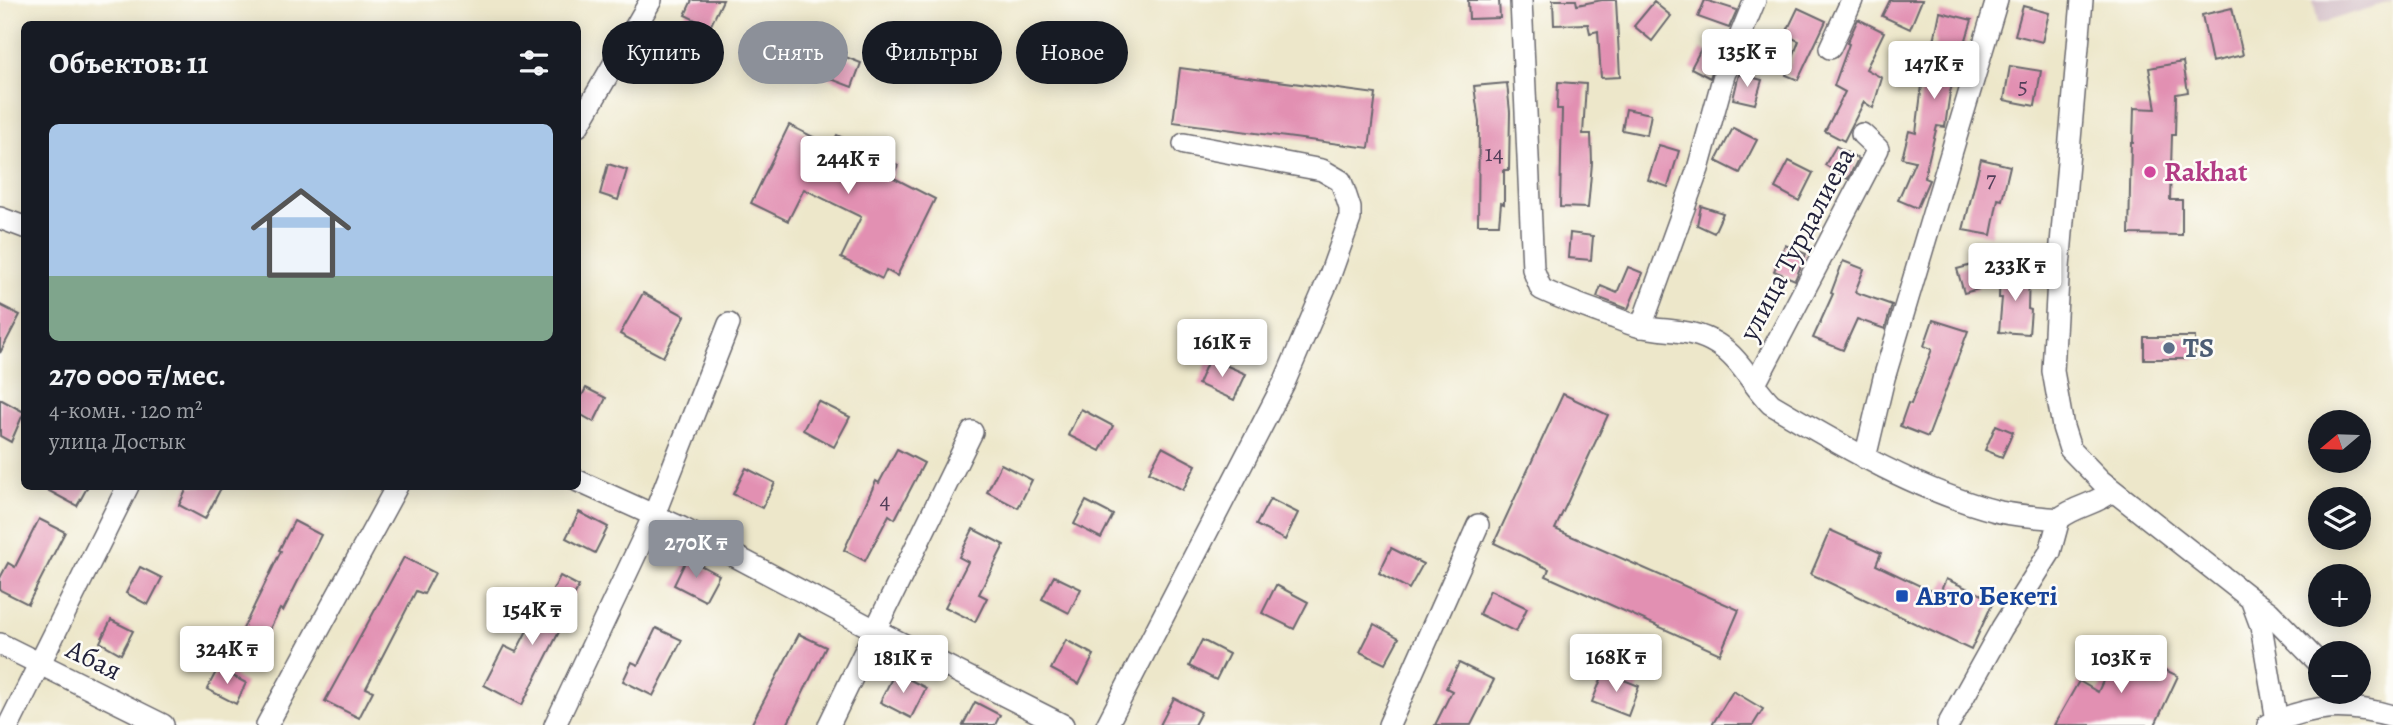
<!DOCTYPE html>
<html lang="ru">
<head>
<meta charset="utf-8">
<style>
	:root { --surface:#171b24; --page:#20242c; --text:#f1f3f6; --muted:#9ea1a6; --accent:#8c9099 }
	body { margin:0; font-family:Alegreya,serif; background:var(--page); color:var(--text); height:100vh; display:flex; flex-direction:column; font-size:26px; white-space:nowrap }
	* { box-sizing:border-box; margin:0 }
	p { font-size:23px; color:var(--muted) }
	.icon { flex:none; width:38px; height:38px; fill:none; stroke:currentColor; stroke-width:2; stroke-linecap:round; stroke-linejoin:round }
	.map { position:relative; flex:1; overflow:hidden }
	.details { position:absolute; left:21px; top:21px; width:560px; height:469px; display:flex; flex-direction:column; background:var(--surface); border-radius:10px; box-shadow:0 4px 18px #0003 }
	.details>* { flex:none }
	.guide { position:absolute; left:602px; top:21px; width:665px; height:63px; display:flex; gap:14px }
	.needle { width:46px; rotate:251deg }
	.tools { position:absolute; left:2308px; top:410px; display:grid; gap:14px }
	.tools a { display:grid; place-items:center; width:63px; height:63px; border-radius:50%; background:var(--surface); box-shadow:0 4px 18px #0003; font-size:35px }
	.price { position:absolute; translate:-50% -60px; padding:0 16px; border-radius:7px; background:#fff; color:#222; font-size:23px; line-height:46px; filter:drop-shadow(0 2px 4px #0008) }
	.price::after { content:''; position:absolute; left:50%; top:42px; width:21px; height:16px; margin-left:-10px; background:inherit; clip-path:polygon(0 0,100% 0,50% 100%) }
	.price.selected { background:var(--accent); color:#fff }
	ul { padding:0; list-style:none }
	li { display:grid; align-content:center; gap:14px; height:371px; padding:0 28px }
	li span { display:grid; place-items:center; height:217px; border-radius:10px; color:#555 }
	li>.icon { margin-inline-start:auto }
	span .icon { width:126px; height:126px; fill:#fffc; stroke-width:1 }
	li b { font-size:30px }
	h2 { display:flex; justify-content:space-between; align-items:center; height:84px; padding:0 28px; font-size:30px }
	.chip { padding:0 24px; border-radius:32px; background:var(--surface); box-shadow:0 4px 18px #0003; font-size:24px; line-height:63px }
	.chip.selected { background:var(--accent); color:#fff }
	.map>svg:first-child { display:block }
	.industrial { fill:#d2bdc6 }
	.building { fill:#e290b2 }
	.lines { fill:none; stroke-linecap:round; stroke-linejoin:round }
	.minor-casing { stroke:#69676d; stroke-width:24 }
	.minor { stroke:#fff; stroke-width:21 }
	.hotel-dot { fill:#d1479c; stroke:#fdfcf7; stroke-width:2.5 }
	.service-dot { fill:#5c6f8a; stroke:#fdfcf7; stroke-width:2.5 }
	.transit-dot { fill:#1a4fb4; stroke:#fdfcf7; stroke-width:2.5 }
	.labels { text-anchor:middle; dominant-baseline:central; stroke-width:5; stroke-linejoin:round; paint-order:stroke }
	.number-label { font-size:24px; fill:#523e59 }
	.hotel-label { font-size:28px; font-weight:bold; fill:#b23c85; stroke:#fdfcf7; text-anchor:start }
	.street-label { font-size:28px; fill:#22223b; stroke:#fdfcf7 }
	.service-label { font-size:28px; font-weight:bold; fill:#4e5e75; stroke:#fdfcf7; text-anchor:start }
	.transit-label { font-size:28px; font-weight:bold; fill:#164399; stroke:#fdfcf7; text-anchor:start }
</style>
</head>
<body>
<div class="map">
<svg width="2393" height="725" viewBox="0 0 2393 725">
	<rect width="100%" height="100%" fill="#fdfcf7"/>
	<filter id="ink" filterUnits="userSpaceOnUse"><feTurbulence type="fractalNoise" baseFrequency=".0143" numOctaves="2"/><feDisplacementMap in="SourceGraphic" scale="14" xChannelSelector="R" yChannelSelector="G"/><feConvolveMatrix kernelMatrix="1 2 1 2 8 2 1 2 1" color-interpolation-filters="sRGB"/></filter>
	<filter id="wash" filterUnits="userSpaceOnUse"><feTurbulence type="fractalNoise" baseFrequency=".00686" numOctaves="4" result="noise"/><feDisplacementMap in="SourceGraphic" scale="28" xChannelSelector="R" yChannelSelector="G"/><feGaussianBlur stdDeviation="1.57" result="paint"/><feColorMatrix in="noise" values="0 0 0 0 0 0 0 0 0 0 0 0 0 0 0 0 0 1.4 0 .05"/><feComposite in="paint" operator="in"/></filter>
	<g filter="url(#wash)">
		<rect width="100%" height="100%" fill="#ede7ca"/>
		<polygon class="industrial" points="2313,0 2393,0 2393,1 2318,24"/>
		<g id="blocks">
			<g class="building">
				<polygon points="692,0 723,0 710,27 685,15"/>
				<polygon points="1468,0 1499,0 1500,18 1469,19"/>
				<polygon points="1553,0 1576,0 1577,5 1602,0 1616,0 1620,77 1601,78 1598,31 1590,33 1588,24 1554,25"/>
				<polygon points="1705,0 1737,10 1729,28 1698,17"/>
				<polygon points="1890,0 1922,0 1910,29 1882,16"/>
				<polygon points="1654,2 1671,16 1652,41 1634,26"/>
				<polygon points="2023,6 2049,13 2042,42 2015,35"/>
				<polygon points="1798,8 1826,21 1798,80 1786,75 1799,41 1785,35"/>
				<polygon points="2232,8 2243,55 2212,62 2202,15"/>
				<polygon points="1940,12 1972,20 1950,92 1945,127 1937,126 1924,178 1929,180 1917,208 1898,200 1915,161 1902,158 1909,131 1916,133 1923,77 1936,41 1934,41"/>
				<polygon points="1858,19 1884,32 1866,69 1882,78 1873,108 1864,102 1844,141 1825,131 1845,92 1834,86 1849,44 1847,43"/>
				<polygon points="1701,49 1717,57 1710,78 1691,68"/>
				<polygon points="833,52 861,63 852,87 823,76"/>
				<polygon points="2183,62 2188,92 2176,94 2175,135 2172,135 2170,200 2182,200 2182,235 2129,234 2131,143 2133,143 2134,108 2156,109 2149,68"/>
				<polygon points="2010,66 2041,71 2035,106 2004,100"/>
				<polygon points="1180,68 1376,94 1369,148 1173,122"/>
				<polygon points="1739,74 1762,80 1755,104 1733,99"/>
				<polygon points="1558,82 1586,84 1583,134 1591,134 1592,163 1588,208 1560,207 1562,109 1557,109"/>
				<polygon points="1507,83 1510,112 1509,170 1504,170 1504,204 1501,203 1499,224 1478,224 1479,122 1474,86"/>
				<polygon points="1626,109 1651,114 1647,135 1622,130"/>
				<polygon points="789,125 831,146 837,135 898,165 892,177 935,199 897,276 886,270 882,279 841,258 861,217 804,189 788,221 751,203"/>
				<polygon points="1733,128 1757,140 1740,173 1716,161"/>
				<polygon points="1659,145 1679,151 1668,187 1648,180"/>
				<polygon points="1836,146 1858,159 1848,179 1825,165"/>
				<polygon points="1981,159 2010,166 2002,200 1998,199 1991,235 1963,230"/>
				<polygon points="1789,161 1813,173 1799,201 1775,188"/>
				<polygon points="608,164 627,170 618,200 600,194"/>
				<polygon points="1701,206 1723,213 1714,233 1697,225"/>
				<polygon points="1570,233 1593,236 1591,260 1568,258"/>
				<polygon points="1785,245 1806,254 1795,280 1774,271"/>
				<polygon points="1843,261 1864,269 1855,292 1892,305 1885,329 1857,319 1843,350 1813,338 1833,294 1831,293"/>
				<polygon points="1972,265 1978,289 1964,293 1957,269"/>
				<polygon points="1628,267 1643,273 1628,309 1597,297 1601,286 1617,293"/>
				<polygon points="2000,272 2029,273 2028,309 2031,310 2029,334 1999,332 2002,298 1999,298"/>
				<polygon points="643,293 685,316 663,357 620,334"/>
				<polygon points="0,305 20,315 0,353"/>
				<polygon points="1933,320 1968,331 1928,437 1900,426 1908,403 1911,404 1932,349 1924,346"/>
				<rect x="2144" y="337" width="51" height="22"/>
				<polygon points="1209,358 1246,374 1234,400 1198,384"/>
				<polygon points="586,388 606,398 594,422 578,413 578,403"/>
				<polygon points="1563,394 1608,415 1555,529 1739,610 1720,654 1546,576 1549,569 1494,543"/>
				<polygon points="0,399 24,412 11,442 0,436"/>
				<polygon points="818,401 850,417 834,447 803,430"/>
				<polygon points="1081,409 1113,426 1100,451 1068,435"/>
				<polygon points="1996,425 2013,432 2002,457 1985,450"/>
				<polygon points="1162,447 1196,465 1183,490 1149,472"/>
				<polygon points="897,449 924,463 895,519 889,515 865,561 844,550 876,481 879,483"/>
				<polygon points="1001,464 1032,480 1018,508 987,492"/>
				<polygon points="746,468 775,483 762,508 733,494"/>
				<polygon points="40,486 88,486 77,506"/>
				<polygon points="188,486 222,486 205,519 179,505"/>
				<polygon points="1270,499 1298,513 1285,540 1256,525"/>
				<polygon points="1086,501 1113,515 1101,538 1074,524"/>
				<polygon points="579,512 608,527 595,553 566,538"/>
				<polygon points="39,519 65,532 28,604 0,590 0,578 8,563 15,567"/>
				<polygon points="294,521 321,535 283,611 280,609 259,650 238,639 281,551 279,550"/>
				<polygon points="973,529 1004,545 979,594 987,598 975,622 945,607 968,562 959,557"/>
				<polygon points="1830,530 1881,553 1876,565 1939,595 1946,579 1994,600 1971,650 1811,574"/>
				<polygon points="1391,548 1423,564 1409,589 1379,573"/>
				<polygon points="404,557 435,573 424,594 416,591 366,688 373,691 359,718 325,701"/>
				<polygon points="687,558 719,575 705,601 674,585"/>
				<polygon points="140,567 162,578 148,605 126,593"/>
				<polygon points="560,576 579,586 561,621 564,622 522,705 484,685 504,646 516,652 538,609 542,611"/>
				<polygon points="1054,576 1081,589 1069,613 1042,599"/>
				<polygon points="1276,585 1308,602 1294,629 1262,613"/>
				<polygon points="1490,590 1527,608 1516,632 1479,614"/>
				<polygon points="111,620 133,631 121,654 100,642"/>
				<polygon points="1374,624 1399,638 1385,664 1360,652"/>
				<polygon points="656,628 682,640 653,696 623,681 632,662 638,665"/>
				<polygon points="799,634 826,647 787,725 751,725"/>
				<polygon points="1066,640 1094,655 1079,684 1051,669"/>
				<polygon points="1202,640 1229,654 1216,680 1189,666"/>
				<polygon points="2118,648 2178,676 2155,725 2054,725 2079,681 2098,692"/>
				<polygon points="1459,663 1494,680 1471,725 1435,725 1452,691 1446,688"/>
				<polygon points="218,668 246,683 236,704 207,689"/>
				<polygon points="895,672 926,688 911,718 880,702"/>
				<polygon points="1604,672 1639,686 1628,716 1592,702"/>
				<polygon points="1733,691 1763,709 1753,725 1712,725"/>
				<polygon points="1174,698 1201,712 1194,725 1160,725"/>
				<polygon points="975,702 1000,715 995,725 963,725"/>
			</g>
		</g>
	</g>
	<g filter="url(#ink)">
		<use href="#blocks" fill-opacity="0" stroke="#69676d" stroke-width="2"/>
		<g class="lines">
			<g class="minor-casing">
				<g id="minor">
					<path d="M1521,0L1533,269L1541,289C1564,300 1588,308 1612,317C1622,320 1632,326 1643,327C1669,332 1693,329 1717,344C1741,359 1752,385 1771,404C1842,446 1919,492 2000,512C2019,516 2040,517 2059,519L2050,552L2002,628L1948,725"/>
					<polyline points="2082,0 2058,279 2053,371 2063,427 2070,449 2101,481 2251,599 2261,626 2277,721"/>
					<polyline points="1830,48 1852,0"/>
					<polyline points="578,126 651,0"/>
					<polyline points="0,218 24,227"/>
					<polyline points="1641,327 1698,169 1724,75 1755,0"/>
					<polyline points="1755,384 1878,149 1862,134"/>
					<polyline points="1865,458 1884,378 1997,0"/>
					<polyline points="578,481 682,528 875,630 1063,725"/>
					<path d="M2059,519C2076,505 2096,505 2112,491"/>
					<polyline points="2252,600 2269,612 2320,664"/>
					<polyline points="0,644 163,725"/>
					<polyline points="9,725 128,486"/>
					<polyline points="267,725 397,486"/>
					<polyline points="555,725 654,515 729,324"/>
					<polyline points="829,725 972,432"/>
					<polyline points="1107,725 1284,383 1329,278 1350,219 1350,208 1341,181 1322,170 1184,144"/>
					<polyline points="1389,725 1478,525"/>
					<path d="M2268,725C2313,704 2346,703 2393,716"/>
				</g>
			</g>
			<use href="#minor" class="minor"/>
		</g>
	</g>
	<circle class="hotel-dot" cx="2150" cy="172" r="7"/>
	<circle class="service-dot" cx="2169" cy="348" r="7"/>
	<rect class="transit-dot" x="1895" y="589" width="14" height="14" rx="3.5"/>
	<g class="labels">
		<g class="number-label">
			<text x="2023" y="86">5</text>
			<text x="1494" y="153">14</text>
			<text x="1991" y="179">7</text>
			<text x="885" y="500">4</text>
		</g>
		<g class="hotel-label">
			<text x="2164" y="172">Rakhat</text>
		</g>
		<g class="street-label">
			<text transform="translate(1797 244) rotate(-62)">улица Турдалиева</text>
			<text transform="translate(94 660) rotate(26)">Абая</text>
		</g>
		<g class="service-label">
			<text x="2183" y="348">TS</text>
		</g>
		<g class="transit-label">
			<text x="1916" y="596">Авто Бекетi</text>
		</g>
	</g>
</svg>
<div class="tools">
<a><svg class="needle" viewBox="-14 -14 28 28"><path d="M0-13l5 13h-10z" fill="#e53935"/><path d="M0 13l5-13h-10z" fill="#9ea1a6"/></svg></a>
<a><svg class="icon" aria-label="layers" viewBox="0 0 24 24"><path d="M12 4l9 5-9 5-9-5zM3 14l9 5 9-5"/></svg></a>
<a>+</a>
<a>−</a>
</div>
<b class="price" style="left:1747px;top:89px">135K ₸</b>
<b class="price" style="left:1934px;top:101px">147K ₸</b>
<b class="price" style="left:848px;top:196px">244K ₸</b>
<b class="price" style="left:2015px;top:303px">233K ₸</b>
<b class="price" style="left:1222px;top:379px">161K ₸</b>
<b class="price selected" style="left:696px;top:580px">270K ₸</b>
<b class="price" style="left:532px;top:647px">154K ₸</b>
<b class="price" style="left:227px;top:686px">324K ₸</b>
<b class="price" style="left:1616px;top:694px">168K ₸</b>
<b class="price" style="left:903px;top:695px">181K ₸</b>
<b class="price" style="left:2121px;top:695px">103K ₸</b>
<div class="guide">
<a class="chip">Купить</a>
<a class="chip selected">Снять</a>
<a class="chip">Фильтры</a>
<a class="chip">Новое</a>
</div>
<section class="details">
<h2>Объектов: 11<svg class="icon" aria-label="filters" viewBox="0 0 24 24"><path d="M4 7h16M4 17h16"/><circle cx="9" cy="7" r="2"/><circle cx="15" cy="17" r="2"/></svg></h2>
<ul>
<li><span style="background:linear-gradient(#a9c7e8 70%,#7fa58c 0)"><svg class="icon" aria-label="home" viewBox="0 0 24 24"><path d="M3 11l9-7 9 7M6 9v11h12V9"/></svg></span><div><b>270 000 ₸/мес.</b><p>4-комн. · 120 m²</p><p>улица Достык</p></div></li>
</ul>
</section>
</div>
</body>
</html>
